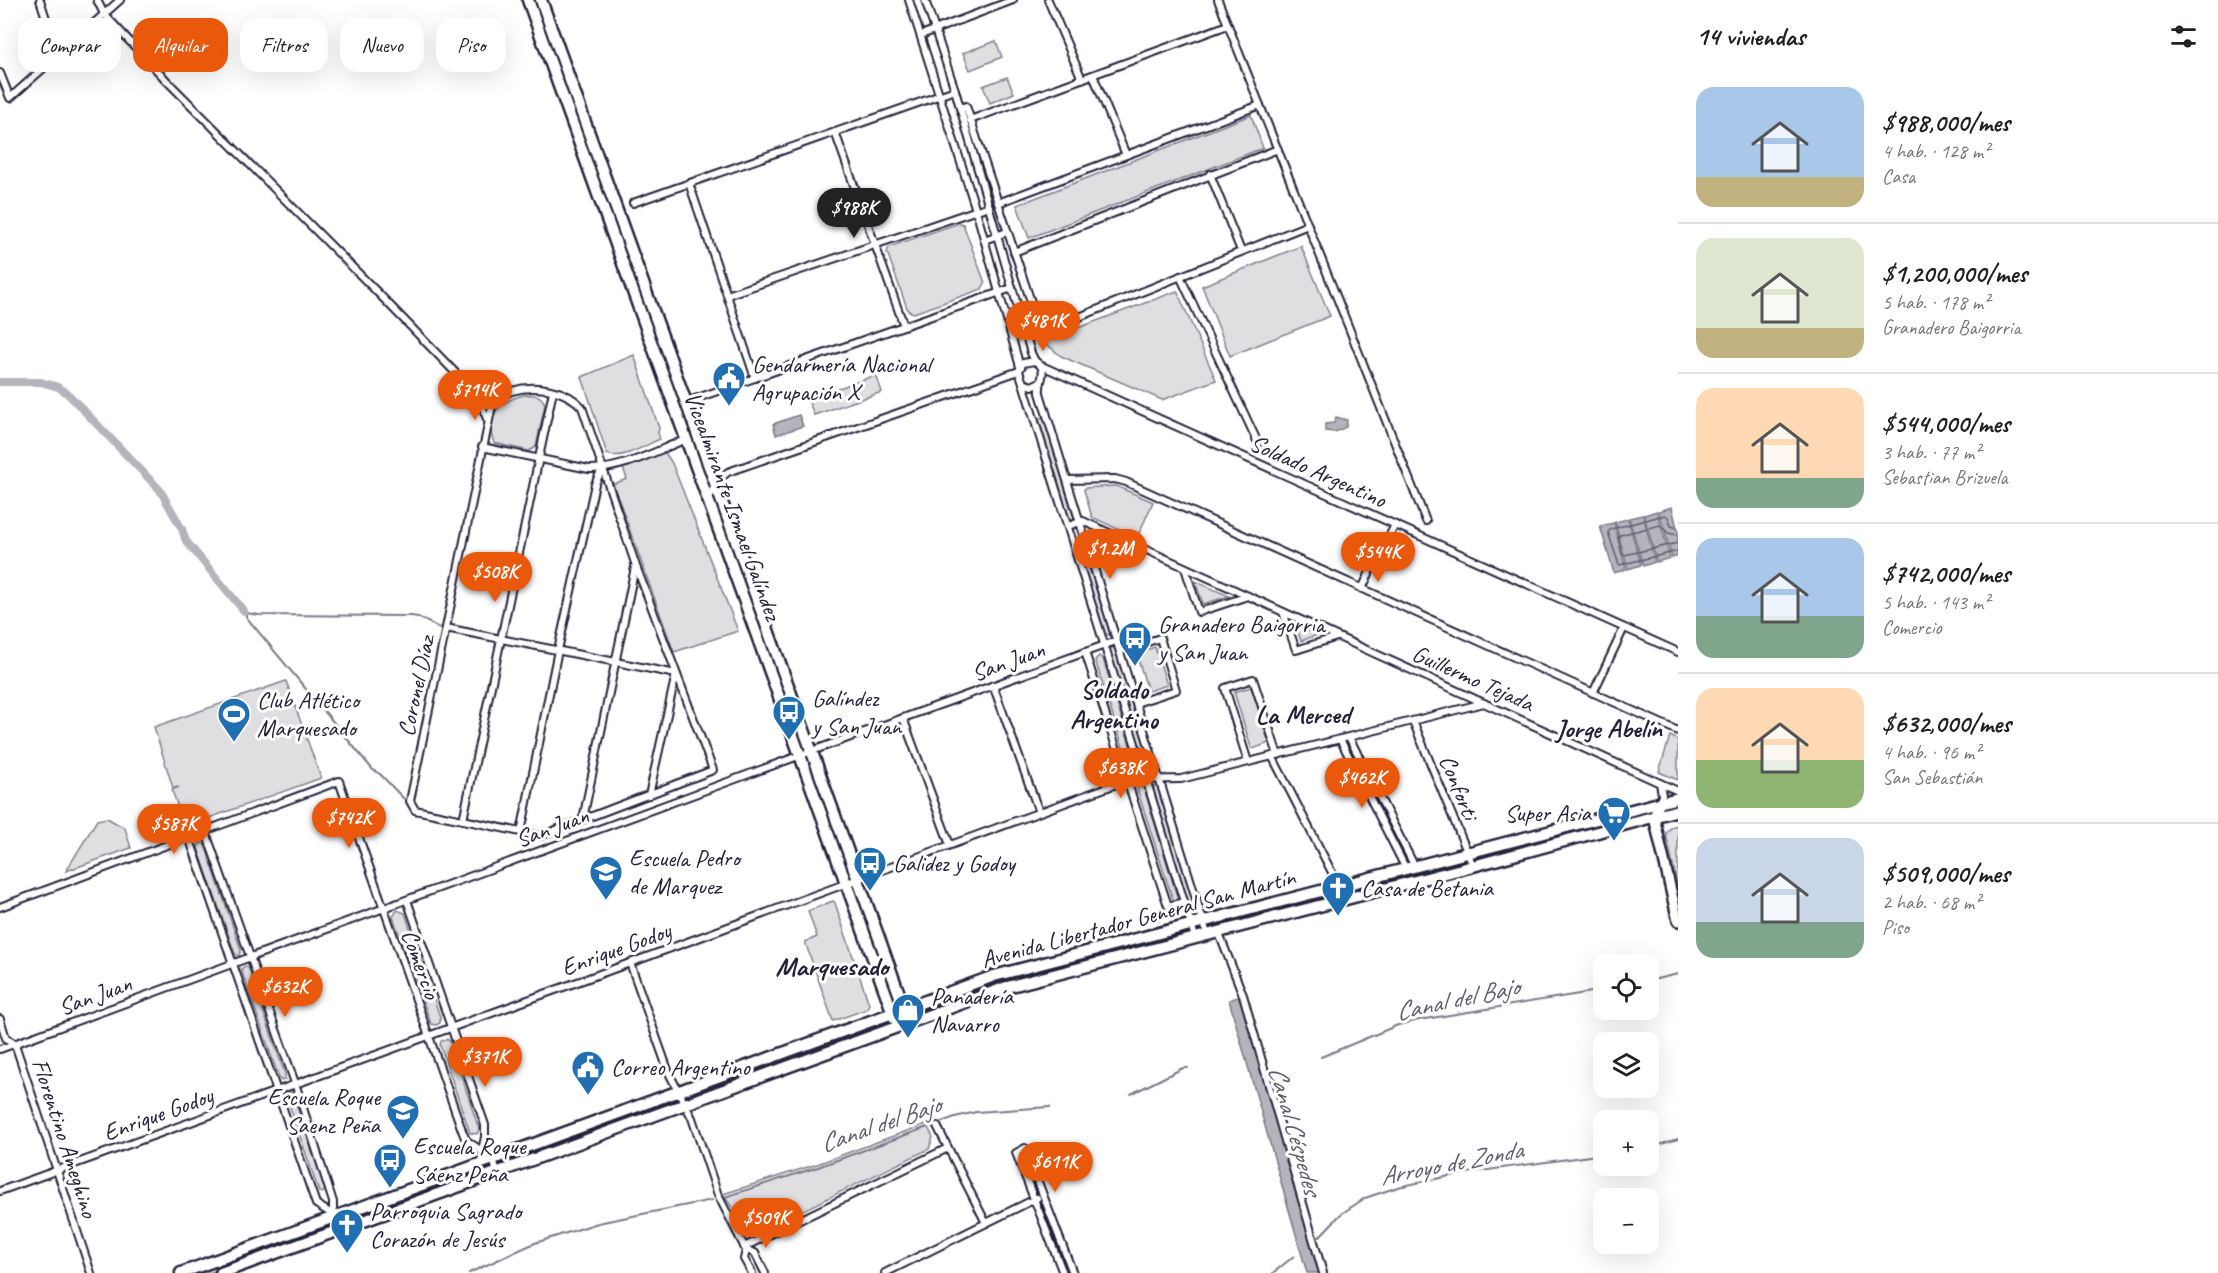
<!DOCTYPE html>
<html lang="es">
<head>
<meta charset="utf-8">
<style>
	:root { --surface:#fff; --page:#f6f6f6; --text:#202124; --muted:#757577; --line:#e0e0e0; --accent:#ea580c }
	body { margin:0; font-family:Caveat,sans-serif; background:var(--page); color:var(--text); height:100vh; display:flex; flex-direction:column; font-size:22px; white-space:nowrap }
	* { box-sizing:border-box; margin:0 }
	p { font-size:20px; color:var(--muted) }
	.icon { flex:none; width:33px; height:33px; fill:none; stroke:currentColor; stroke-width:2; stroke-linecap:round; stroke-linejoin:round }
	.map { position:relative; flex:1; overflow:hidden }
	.drawer { display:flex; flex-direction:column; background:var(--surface); width:540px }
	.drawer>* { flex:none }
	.banner { position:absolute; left:18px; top:18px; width:570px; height:54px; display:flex; gap:12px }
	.fabs { position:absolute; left:1593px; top:954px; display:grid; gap:12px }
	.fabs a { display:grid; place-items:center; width:66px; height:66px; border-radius:12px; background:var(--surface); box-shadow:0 6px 24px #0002; font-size:30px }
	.price { position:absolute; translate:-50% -51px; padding:0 14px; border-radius:21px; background:var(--accent); color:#fff; font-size:20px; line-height:39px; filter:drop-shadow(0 2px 3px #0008) }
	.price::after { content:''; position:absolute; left:50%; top:36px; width:18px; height:14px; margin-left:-9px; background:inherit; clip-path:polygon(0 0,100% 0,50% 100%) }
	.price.current { background:#222; color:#fff }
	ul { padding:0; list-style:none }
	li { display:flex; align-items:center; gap:18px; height:150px; padding:0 18px }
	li+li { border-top:2px solid var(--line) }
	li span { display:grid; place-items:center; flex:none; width:168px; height:120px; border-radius:18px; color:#555 }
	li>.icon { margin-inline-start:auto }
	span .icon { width:72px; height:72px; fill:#fffc; stroke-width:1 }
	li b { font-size:26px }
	h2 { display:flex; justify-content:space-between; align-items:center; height:72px; padding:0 18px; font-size:26px }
	.pill { padding:0 21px; border-radius:18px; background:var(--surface); box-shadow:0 6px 24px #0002; font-size:21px; line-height:54px }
	.pill.current { background:var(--accent); color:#fff }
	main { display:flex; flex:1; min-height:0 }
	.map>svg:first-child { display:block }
	.green { fill:#dfdfe2; stroke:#80808e; stroke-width:1.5 }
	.water { fill:#b4b4bc; stroke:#7a7a88; stroke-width:1.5 }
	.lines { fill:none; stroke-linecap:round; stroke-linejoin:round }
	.shore { stroke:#5c5c6f; stroke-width:1.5 }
	.stream { stroke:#7a7a88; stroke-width:2 }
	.canal { stroke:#b4b4bc; stroke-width:8 }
	.minor-casing { stroke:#22223b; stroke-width:10 }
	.secondary-casing { stroke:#22223b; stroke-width:14 }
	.primary-casing { stroke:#22223b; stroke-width:15 }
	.minor { stroke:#fff; stroke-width:6 }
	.secondary { stroke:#fff; stroke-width:9 }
	.primary { stroke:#fff; stroke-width:10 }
	.labels { text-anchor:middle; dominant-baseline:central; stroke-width:6; stroke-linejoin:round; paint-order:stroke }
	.poi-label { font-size:24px; fill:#22223b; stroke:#fff; text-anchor:start }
	.street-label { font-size:24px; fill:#22223b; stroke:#fff }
	.neighbourhood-label { font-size:26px; font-weight:bold; fill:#22223b; stroke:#fff }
	.water-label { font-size:26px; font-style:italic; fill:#5c5c6f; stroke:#fff }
	.quarter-label { font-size:27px; font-weight:bold; fill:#22223b; stroke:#fff }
</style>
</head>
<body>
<main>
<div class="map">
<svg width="1678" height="1273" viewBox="0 0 1678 1273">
	<rect width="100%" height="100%" fill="#fff"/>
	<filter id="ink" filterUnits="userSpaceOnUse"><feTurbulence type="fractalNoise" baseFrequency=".0167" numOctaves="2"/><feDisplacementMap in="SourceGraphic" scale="12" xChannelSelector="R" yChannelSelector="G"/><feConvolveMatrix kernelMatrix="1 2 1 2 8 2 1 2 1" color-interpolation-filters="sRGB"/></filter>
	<g filter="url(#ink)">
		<g class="green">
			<polygon points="534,0 536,0 686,418 683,419"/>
			<polygon points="996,41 1002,57 970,70 963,53"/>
			<polygon points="1007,77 1014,93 990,103 983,86"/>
			<polygon points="1251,115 1263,148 1029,238 1017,205"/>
			<polygon points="959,223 963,224 985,283 982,289 914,313 908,311 887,252 889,247"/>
			<polygon points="1301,246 1330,316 1230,356 1202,286"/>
			<polygon points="1177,291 1216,380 1162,400 1061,356 1043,341"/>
			<path d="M634,355L659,428L658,433L660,439C646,445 621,461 607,454L582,377Z"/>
			<polygon points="876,375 882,392 814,415 808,399"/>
			<path d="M524,395C534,394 541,394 545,404L536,447L529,451L494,443C484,417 499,401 524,395Z"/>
			<polygon points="1041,417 1044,419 1075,521 1070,521 1039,420"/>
			<polygon points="664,451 672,463 738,631 674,652 613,484 627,479 623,468"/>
			<polygon points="1116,486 1153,502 1137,538 1092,517 1084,490 1085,488"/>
			<polygon points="1076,526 1110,632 1109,635 1105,634 1072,529"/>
			<polygon points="1195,581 1229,596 1203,604"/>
			<polygon points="1296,626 1317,635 1301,641"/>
			<polygon points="1112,647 1115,649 1152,768 1150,770 1146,769 1110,651"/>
			<polygon points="1155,647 1167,685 1148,691 1136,653"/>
			<polygon points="1099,656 1103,659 1134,758 1132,763 1127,760 1095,660"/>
			<polygon points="286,681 321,778 195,823 189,816 182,819 172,790 179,787 173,788 154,727"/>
			<polygon points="1251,687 1269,743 1253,749 1251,747 1234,692"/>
			<polygon points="1670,736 1678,740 1678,780 1659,772"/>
			<polygon points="1139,786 1144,788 1178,900 1177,901 1173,900 1137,789"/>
			<polygon points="1155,786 1158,788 1197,913 1195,916 1191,915 1153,789"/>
			<polygon points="1643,812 1644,815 1486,858 1482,857 1482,854"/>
			<polygon points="107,818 125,828 131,848 66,871 97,820"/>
			<polygon points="1678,825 1678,888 1666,834 1671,827"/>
			<polygon points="202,843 205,845 241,950 239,956 235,954 198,848 199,844"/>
			<polygon points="1451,861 1451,867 1218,927 1215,925 1216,923"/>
			<polygon points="858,895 863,903 895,994 891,995"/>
			<polygon points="833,901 835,903 869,1004 867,1009 833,1021 805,942 817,937 808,911"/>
			<polygon points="397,910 405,913 440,1017 440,1023 436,1025 431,1024 393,917"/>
			<polygon points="1165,937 1166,941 924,1013 922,1008 1013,977"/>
			<polygon points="245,966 248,967 285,1074 285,1080 281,1081 279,1078 241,969"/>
			<polygon points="886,1021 888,1023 888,1026 750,1076 748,1074 748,1071"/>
			<polygon points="447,1039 450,1041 479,1129 477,1134 470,1133 440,1045 441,1041"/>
			<polygon points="292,1092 325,1189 323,1193 319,1192 286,1095 287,1093"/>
			<polygon points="675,1098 678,1100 677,1103 500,1164 500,1161"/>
			<polygon points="926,1124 933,1137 929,1149 754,1234 748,1232 723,1194 817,1164"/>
			<polygon points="487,1166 490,1169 489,1171 344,1224 343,1223 342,1219"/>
			<polygon points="1043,1204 1068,1268 1067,1269 1065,1269 1040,1205"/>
			<polygon points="331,1223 334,1225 334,1228 210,1273 194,1273"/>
		</g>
		<g class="water">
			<polygon points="799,415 803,426 776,435 773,424"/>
			<polygon points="1336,417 1347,420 1346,427 1335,432 1325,431 1325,424 1334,423"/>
			<polygon points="1672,507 1678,532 1678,556 1672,558 1659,511"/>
			<polygon points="1657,511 1670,558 1657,562 1644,515"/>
			<polygon points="1643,515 1655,562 1643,566 1629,518"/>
			<polygon points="1628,519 1641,565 1628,569 1615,522"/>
			<polygon points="1614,523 1626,569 1614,573 1600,526"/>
			<polygon points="1241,996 1319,1273 1307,1273 1229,1000"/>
		</g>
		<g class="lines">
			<g class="shore">
				<polyline points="1678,528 1671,526 1668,517 1665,515 1611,529 1608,532 1619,565 1678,551"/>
				<polyline points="1678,535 1668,533 1660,525 1620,535 1618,538 1622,554 1624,555 1678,543"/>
			</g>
			<g class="stream">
				<polyline points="244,611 247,618 373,770 380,774 404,799"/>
				<polyline points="246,613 259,615 411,616 418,617 441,629"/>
				<polyline points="1648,981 1678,974"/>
				<polyline points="1321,1057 1398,1025 1419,1020 1604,990"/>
				<polyline points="1131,1094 1183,1068 1188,1068"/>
				<polyline points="1648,1148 1678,1139"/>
				<polyline points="725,1197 818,1167 955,1117 976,1112 1050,1107"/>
				<polyline points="1319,1237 1341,1214 1365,1198 1398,1187 1459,1174 1604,1154"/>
				<polyline points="469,1273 535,1243 598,1223 712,1200"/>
				<polyline points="1273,1273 1294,1256"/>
			</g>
			<polyline class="canal" points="0,382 41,382 58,387 67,393 160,490 182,529 186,541 244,611"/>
			<g class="minor-casing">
				<g id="minor">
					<polyline points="40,0 58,55"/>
					<polyline points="97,0 104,14 167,81 380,295 478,396 487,419"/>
					<polyline points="909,0 976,210 1020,367"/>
					<polyline points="925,0 955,90 1031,353 1035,361"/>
					<polyline points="1048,0 1082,79"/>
					<polyline points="1218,0 1426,521"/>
					<polyline points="921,35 1013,0"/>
					<polyline points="0,73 10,98 120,0"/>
					<polyline points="1093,75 1126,155"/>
					<polyline points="960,108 966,106 1041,332"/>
					<polyline points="970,120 1228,25"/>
					<polyline points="835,132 904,326"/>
					<polyline points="1210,174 1241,251"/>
					<polyline points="689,183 755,378"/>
					<polyline points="633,203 955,90"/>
					<polyline points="998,203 1260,105"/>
					<polyline points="984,240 1007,232"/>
					<polyline points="1014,252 1278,149"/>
					<polyline points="1180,276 1258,443"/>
					<polyline points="727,295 989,206"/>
					<polyline points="1027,338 1308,225"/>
					<polyline points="1042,366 1678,652"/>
					<path d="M1040,382L1032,386L1023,383L1019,371L1023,363L1035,361C1050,370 1038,380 1040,393L1207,934"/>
					<polyline points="1023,383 1195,937"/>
					<path d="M478,396C482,399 486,402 491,401C498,400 505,393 512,391C535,384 566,389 582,407L636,566L713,770L540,836L415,810L410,801L493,401"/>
					<polyline points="686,402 1012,288"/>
					<path d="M482,447L589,469C623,470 657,450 687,439"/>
					<polyline points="1068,480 1115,479 1126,482 1678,731"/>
					<polyline points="709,498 717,481 728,472 1019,371"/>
					<polyline points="1068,526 1083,521 1660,783 1662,795 1660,802"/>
					<polyline points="1185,568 1199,612 1248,596"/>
					<polyline points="1372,569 1395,525"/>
					<polyline points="1362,589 1369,574"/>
					<polyline points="1283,612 1296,650 1337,637"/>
					<polyline points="446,628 676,674 649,795"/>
					<polyline points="1120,651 1160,638 1176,690 1136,703"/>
					<polyline points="1085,652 1168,906 1184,902"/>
					<polyline points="993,685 1039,812"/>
					<polyline points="1593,693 1624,628"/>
					<polyline points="903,718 950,845"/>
					<polyline points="1413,721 1473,866"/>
					<polyline points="1349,737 1415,867"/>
					<polyline points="1340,739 1406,869"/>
					<polyline points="1272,756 1339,886"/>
					<polyline points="1248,762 1225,688 1253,679 1278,755"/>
					<polyline points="1660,783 1678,791"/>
					<polyline points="583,819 635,567"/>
					<polyline points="463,820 553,391"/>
					<polyline points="205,830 295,1083 333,1202 333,1211 341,1229"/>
					<polyline points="521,832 558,650 595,484 602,469"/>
					<polyline points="189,837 316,1204 335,1216"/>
					<polyline points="407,900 485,1125 485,1137 482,1150"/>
					<polyline points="0,907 339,781 463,1133 466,1140 493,1159 497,1172"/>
					<polyline points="1218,931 1243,995 1323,1273"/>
					<polyline points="630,963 669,1073 692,1118 718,1195 746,1250 744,1259 752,1273"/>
					<polyline points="0,1019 6,1038 15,1044 91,1273"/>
					<polyline points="0,1049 812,751 1116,641"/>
					<polyline points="937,1126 986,1223"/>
					<polyline points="0,1191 641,959 1127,780 1181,779 1484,703"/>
					<polyline points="744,1247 948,1148"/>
					<polyline points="746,1250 755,1253 765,1273"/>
					<polyline points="885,1273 1037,1198"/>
					<polyline points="1063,1273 1016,1153 1025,1148 1073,1273"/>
				</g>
			</g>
			<g class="secondary-casing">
				<polyline id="secondary" points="1660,802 1654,817 1678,921"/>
			</g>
			<g class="primary-casing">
				<g id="primary">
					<polyline points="528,0 895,1019"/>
					<polyline points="541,0 906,1013"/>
					<polyline points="181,1273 994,976 1678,798"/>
					<polyline points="221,1273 1007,987 1473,866 1678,810"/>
				</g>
			</g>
			<use href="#minor" class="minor"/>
			<use href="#secondary" class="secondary"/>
			<use href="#primary" class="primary"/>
		</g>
	</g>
	<defs>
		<g id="civic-pin" transform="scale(1.725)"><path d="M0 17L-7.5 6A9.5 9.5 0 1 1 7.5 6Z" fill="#1f6fb2" stroke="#fff"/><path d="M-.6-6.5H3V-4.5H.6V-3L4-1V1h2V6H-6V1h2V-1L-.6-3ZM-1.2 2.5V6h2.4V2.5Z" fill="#fff"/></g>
		<g id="bus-pin" transform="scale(1.725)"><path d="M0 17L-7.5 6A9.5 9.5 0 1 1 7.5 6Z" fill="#1f6fb2" stroke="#fff"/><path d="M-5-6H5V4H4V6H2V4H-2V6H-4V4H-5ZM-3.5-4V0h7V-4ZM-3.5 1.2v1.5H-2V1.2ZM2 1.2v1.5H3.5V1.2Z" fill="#fff"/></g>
		<g id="stadium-pin" transform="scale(1.725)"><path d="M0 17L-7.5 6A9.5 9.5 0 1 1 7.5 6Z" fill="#1f6fb2" stroke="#fff"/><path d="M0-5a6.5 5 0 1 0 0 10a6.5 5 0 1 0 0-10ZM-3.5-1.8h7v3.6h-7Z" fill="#fff"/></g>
		<g id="supermarket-pin" transform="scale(1.725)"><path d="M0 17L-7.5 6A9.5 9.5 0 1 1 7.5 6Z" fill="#1f6fb2" stroke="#fff"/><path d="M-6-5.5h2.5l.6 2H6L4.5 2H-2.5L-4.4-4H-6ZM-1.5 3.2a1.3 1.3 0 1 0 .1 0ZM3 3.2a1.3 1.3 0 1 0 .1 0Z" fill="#fff"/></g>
		<g id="school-pin" transform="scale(1.725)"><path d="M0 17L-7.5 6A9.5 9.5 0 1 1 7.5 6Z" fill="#1f6fb2" stroke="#fff"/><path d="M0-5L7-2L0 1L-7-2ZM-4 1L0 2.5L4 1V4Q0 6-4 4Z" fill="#fff"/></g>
		<g id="church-pin" transform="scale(1.725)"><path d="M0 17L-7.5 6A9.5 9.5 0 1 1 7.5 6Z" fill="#1f6fb2" stroke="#fff"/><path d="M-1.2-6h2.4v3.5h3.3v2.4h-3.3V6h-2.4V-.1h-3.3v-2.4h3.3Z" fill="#fff"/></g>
		<g id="shop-pin" transform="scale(1.725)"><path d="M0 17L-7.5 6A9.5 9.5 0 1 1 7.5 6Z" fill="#1f6fb2" stroke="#fff"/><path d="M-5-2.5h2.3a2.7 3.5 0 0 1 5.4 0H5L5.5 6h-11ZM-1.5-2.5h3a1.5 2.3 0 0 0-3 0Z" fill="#fff"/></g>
	</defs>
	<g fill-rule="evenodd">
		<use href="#civic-pin" x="729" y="378"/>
		<use href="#bus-pin" x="1135" y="638"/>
		<use href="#bus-pin" x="789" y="712"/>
		<use href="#stadium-pin" x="234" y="714"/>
		<use href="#supermarket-pin" x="1614" y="813"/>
		<use href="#bus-pin" x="870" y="863"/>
		<use href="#school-pin" x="606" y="872"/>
		<use href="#church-pin" x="1338" y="888"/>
		<use href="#shop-pin" x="908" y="1010"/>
		<use href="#civic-pin" x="588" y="1067"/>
		<use href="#school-pin" x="403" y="1111"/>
		<use href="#bus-pin" x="390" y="1160"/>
		<use href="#church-pin" x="347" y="1225"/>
	</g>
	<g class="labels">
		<g class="poi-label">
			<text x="752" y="364">Gendarmería Nacional<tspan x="752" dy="28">Agrupación X</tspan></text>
			<text x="1158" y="624">Granadero Baigorria<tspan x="1158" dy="28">y San Juan</tspan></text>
			<text x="812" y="698">Galíndez<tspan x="812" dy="28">y San Juan</tspan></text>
			<text x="257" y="700">Club Atlético<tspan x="257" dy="28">Marquesado</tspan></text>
			<text x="1591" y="813" text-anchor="end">Super Asia</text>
			<text x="629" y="858">Escuela Pedro<tspan x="629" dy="28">de Marquez</tspan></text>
			<text x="893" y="863">Galidez y Godoy</text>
			<text x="1361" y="888">Casa de Betania</text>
			<text x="931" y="996">Panadería<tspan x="931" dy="28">Navarro</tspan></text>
			<text x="611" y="1067">Correo Argentino</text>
			<text x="380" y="1097" text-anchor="end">Escuela Roque<tspan x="380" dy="28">Saenz Peña</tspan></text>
			<text x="413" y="1146">Escuela Roque<tspan x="413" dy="28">Sáenz Peña</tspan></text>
			<text x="370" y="1211">Parroquia Sagrado<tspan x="370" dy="28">Corazón de Jesús</tspan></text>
		</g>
		<g class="street-label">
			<text transform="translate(1318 471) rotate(24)">Soldado Argentino</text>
			<text transform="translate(733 506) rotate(70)">Vicealmirante Ismael Galíndez</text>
			<text transform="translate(1008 661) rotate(-20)">San Juan</text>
			<text transform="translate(1473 678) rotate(24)">Guillermo Tejada</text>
			<text transform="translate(416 686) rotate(-78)">Coronel Díaz</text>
			<text transform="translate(1459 787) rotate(68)">Conforti</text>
			<text transform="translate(552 827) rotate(-20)">San Juan</text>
			<text transform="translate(1138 918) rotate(-15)">Avenida Libertador General San Martín</text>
			<text transform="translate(616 949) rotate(-20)">Enrique Godoy</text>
			<text transform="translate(421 964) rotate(70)">Comercio</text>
			<text transform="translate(95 995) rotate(-20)">San Juan</text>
			<text transform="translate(158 1114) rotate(-20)">Enrique Godoy</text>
			<text transform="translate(65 1138) rotate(72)">Florentino Ameghino</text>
		</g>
		<g class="neighbourhood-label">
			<text x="1114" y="689">Soldado<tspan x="1114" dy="30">Argentino</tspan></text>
			<text x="1303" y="714">La Merced</text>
			<text x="1609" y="728">Jorge Abelín</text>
		</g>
		<g class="water-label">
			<text transform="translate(1457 999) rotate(-12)">Canal del Bajo</text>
			<text transform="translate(880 1124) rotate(-19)">Canal del Bajo</text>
			<text transform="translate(1295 1130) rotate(74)">Canal Céspedes</text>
			<text transform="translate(1451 1163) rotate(-11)">Arroyo de Zonda</text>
		</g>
		<g class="quarter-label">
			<text x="832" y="966">Marquesado</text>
		</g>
	</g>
</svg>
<div class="fabs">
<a><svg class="icon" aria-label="locate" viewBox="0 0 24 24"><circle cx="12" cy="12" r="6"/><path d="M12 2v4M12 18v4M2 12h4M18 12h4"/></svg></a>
<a><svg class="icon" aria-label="layers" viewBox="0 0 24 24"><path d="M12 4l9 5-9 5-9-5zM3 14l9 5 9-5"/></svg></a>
<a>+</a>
<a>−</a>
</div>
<b class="price current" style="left:854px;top:239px">$988K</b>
<b class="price" style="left:1043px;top:352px">$481K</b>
<b class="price" style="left:475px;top:421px">$714K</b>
<b class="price" style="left:1110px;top:580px">$1.2M</b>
<b class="price" style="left:1378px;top:583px">$544K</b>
<b class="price" style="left:495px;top:603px">$508K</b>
<b class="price" style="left:1121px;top:799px">$638K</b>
<b class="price" style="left:1362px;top:809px">$462K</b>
<b class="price" style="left:349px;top:849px">$742K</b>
<b class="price" style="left:174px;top:855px">$587K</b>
<b class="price" style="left:285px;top:1018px">$632K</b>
<b class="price" style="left:485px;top:1088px">$371K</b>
<b class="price" style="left:1055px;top:1193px">$611K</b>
<b class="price" style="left:766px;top:1249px">$509K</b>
<div class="banner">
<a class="pill">Comprar</a>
<a class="pill current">Alquilar</a>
<a class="pill">Filtros</a>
<a class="pill">Nuevo</a>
<a class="pill">Piso</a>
</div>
</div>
<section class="drawer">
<h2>14 viviendas<svg class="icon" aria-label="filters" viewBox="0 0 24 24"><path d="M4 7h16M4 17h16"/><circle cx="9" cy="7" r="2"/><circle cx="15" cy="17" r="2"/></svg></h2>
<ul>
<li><span style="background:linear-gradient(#a9c7e8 75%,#c2b280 0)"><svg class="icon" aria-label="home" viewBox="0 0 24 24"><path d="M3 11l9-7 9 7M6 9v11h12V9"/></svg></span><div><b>$988,000/mes</b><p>4 hab. · 128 m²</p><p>Casa</p></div></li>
<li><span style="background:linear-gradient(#dfe7d0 75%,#c2b280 0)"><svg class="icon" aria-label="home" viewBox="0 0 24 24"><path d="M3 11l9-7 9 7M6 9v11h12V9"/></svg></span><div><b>$1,200,000/mes</b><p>5 hab. · 178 m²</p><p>Granadero Baigorria</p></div></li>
<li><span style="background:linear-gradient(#ffd9b3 75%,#7fa58c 0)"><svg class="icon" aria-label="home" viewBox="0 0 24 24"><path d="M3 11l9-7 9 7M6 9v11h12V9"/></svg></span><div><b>$544,000/mes</b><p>3 hab. · 77 m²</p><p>Sebastian Brizuela</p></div></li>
<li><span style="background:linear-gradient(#a9c7e8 65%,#7fa58c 0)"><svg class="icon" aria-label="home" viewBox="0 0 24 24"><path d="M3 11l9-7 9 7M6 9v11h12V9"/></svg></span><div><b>$742,000/mes</b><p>5 hab. · 143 m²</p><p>Comercio</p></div></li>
<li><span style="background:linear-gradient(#ffd9b3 60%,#8fb573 0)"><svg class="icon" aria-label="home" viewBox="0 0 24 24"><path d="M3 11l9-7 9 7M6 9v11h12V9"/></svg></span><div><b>$632,000/mes</b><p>4 hab. · 96 m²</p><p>San Sebastián</p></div></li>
<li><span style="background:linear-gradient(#c9d6e8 70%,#7fa58c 0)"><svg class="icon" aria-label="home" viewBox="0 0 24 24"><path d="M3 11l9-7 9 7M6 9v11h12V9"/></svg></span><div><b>$509,000/mes</b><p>2 hab. · 68 m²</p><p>Piso</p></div></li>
</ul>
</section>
</main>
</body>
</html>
